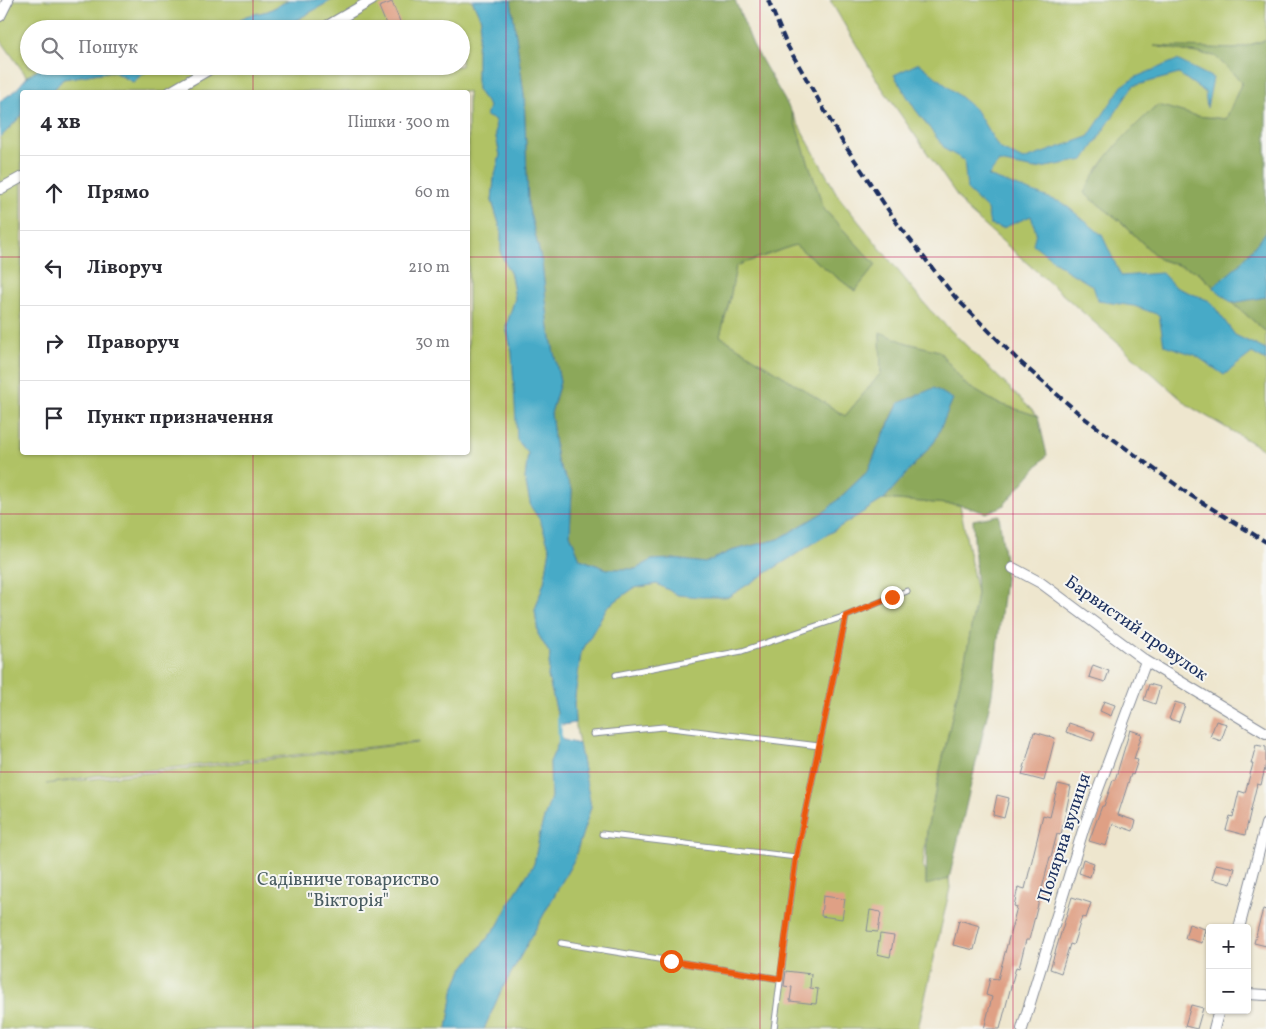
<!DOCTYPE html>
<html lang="uk">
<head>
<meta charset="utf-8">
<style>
	:root { --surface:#fff; --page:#f2f2f3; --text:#2b2b33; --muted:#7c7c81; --line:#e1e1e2 }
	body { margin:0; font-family:Vollkorn,serif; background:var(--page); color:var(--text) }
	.controls { position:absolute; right:15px; bottom:15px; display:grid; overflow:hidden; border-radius:5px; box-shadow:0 1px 4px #0004 }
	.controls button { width:45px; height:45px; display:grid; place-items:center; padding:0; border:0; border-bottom:1px solid var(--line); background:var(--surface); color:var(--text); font:25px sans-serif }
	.stop { position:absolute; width:15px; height:15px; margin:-11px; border:4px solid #ea580c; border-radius:50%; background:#fff }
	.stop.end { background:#ea580c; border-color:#fff; box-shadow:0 1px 5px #0008 }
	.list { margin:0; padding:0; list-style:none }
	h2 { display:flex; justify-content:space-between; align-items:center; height:65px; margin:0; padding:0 20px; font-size:21px }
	h2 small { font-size:16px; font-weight:400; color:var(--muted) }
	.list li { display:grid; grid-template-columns:32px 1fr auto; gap:15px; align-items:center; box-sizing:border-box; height:75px; padding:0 20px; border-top:1px solid var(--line) }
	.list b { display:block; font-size:19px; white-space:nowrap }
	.list em { font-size:16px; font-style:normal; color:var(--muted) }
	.icon { flex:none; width:28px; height:28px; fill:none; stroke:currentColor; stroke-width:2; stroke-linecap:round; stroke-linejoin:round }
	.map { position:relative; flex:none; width:1266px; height:1029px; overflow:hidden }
	.search { position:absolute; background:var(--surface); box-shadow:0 1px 4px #0004; left:20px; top:20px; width:450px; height:55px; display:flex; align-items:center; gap:12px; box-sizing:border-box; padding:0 18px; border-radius:28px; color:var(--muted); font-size:19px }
	.panel { position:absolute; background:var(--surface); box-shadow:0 1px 4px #0004; left:20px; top:90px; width:450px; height:365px; border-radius:5px }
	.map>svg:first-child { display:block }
	.green { fill:#b0c265; stroke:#667862; fill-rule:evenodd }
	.forest { fill:#8ca85a; stroke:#546c5c }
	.water { fill:#47aac7; stroke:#316c92 }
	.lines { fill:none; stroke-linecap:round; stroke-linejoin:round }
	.stream { stroke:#47aac7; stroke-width:4 }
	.building { fill:#dfa085 }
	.lane-casing { stroke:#848a96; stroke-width:7 }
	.street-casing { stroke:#848a96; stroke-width:12 }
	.lane { stroke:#fff; stroke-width:5 }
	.street { stroke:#fff; stroke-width:10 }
	.rail { stroke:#1b2f5e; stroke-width:4; stroke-dasharray:8 4; stroke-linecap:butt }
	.route { stroke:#ea580c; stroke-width:6 }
	.grid { fill:none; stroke:#c2185b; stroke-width:1; stroke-opacity:0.55 }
	.labels { text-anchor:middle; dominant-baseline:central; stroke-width:4; stroke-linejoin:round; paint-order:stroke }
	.street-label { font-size:18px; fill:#1b2f5e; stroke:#f6f6f2 }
	.park-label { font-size:18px; fill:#485b60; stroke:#f6f6f2 }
</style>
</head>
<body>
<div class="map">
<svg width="1266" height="1029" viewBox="0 0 1266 1029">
	<rect width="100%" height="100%" fill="#f6f6f2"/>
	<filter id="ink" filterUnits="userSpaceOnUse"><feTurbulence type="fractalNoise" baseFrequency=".02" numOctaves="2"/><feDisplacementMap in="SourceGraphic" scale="10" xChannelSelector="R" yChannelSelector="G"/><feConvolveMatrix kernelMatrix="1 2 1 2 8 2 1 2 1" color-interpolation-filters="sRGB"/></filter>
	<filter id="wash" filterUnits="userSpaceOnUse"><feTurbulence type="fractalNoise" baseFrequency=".0096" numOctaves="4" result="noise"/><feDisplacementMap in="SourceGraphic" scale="20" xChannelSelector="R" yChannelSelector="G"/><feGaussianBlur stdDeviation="1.12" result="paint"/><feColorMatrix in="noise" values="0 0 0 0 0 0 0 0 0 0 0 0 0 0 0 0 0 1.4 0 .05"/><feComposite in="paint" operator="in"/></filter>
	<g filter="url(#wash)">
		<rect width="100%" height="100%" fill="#eee6ce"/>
		<!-- green -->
		<path class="green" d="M 8,0 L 289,0 L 268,11 L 246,16 L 237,23 L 213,25 L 194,29 L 29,29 L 29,66 L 43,66 L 27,77 L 0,39 L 0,16 Z
			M 332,0 L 472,0 L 481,19 L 477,48 L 477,90 L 489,106 L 495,120 L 496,137 L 500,155 L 494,179 L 492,201 L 501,230 L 501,254 L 511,275 L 515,298 L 506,327 L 512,352 L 514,385 L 528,453 L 525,479 L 531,507 L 540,520 L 550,549 L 545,579 L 535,610 L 538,634 L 550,654 L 548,676 L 559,721 L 560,739 L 550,762 L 551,797 L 541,828 L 534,864 L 511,900 L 498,925 L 462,970 L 453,992 L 447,1029 L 0,1029 L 0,138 L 22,115 L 22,452 L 468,452 L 468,92 L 52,92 L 63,79 L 112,71 L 133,82 C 153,63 162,66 188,66 L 190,68 L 195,66 L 461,66 L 461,29 L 267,29 L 293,22 ZM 418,742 L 418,743 L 46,784 L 94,776 Z
			M 830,0 L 1266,0 L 1266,40 L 1236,49 L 1160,47 L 1215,56 L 1242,82 L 1226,119 L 1196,116 L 1157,105 L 1084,193 L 1120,221 L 1159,259 L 1196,271 L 1266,332 L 1266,451 L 1189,406 L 967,210 L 880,85 Z
			M 791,111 L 838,196 L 929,309 L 1038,416 L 997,403 L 966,385 L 939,351 L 907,343 L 880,333 L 881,373 L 845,416 L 720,336 L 730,299 L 736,266 L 795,245 L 855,291 L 876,265 L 824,209 Z
			M 884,499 L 960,505 L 977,594 L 968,645 L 927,829 L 923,867 L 926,872 L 926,884 L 949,879 L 950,888 L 918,1029 L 484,1029 L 500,993 L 574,860 L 591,807 L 575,723 L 574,703 L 581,653 L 607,607 L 634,588 L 657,584 L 678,595 L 728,597 Z"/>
		<!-- forest -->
		<path class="forest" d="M 511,0 L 735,0 L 753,45 L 791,111 L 824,209 L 876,265 L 855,291 L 795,245 L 736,266 L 730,299 L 720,336 L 845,416 L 881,373 L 880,332 L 907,343 L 939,351 L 966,385 L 997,403 L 1038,416 L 1047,455 L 1003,506 L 986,513 L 960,505 L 884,499 L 935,441 L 899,403 L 882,437 L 868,471 L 827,510 L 779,539 L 731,551 L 705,563 L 673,559 L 652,560 L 636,569 L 607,569 L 580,559 L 570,534 L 572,489 L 557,461 L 551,413 L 560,382 L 549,329 L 542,263 L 528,205 L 524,95 Z
			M 1266,40 L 1266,332 L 1196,271 L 1159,259 L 1120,221 L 1084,193 C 1101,158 1128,131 1158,105 L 1196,116 L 1226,119 L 1242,82 L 1215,56 L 1154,46 L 1236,49 Z
			M 999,515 L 1006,569 L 992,694 L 949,879 L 926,885 L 927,829 L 968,645 L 977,594 L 973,520 Z"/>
		<!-- water -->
		<path class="water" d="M 289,0 L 332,0 L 293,22 L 267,29 L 194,29 L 213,25 L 237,23 L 246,16 L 268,11 Z
			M 472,0 L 511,0 L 524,95 L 528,205 L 542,263 L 549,329 L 560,382 L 551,413 L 557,461 L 572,490 L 570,534 L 580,559 L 607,569 L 636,569 L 652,560 L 673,559 L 705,563 L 731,551 L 779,539 L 827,510 L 868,471 L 882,438 L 899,403 L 934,388 L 953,399 L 935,441 L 884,499 L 728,597 L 700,597 L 678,595 L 657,584 L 634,588 L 607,607 L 581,653 L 574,703 L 575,723 L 563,725 L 559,721 L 548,676 L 550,654 L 538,634 L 535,610 L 545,579 L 550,549 L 540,520 L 531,507 L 525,479 L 528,453 L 517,440 L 512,352 L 506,327 L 515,298 L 511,275 L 501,254 L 501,230 L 492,201 L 494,179 L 500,155 L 496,137 L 495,120 L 486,116 L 489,106 L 477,90 L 477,48 L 481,19 Z
			M 1177,60 L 1213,78 L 1207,108 L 1205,92 L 1179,74 L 1133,86 L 1084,160 L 1035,169 L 999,162 L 988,176 L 1063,203 L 1102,235 L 1121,276 L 1162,273 L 1175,287 L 1210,301 L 1235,335 L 1266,350 L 1266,361 L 1252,353 L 1224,375 L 1195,355 L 1164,345 L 1159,315 L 1134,306 L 1098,301 L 1093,286 L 1066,270 L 1033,244 L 1036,232 L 1031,216 L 1003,228 L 990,225 L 987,209 L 967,190 L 964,160 L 946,150 L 915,109 L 894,75 L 919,63 L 975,109 L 999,148 L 1023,160 L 1088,137 L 1122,86 L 1136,77 Z
			M 43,66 L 157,66 L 144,73 L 133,82 L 112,71 L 63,79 L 52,92 L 22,92 L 22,115 L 0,138 L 0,101 L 15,91 L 27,77 Z
			M 1266,232 L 1266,297 L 1232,303 L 1213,287 L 1239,265 Z
			M 560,739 L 579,744 L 591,807 L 574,860 L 500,993 L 484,1029 L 447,1029 L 453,992 L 462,970 L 498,925 L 511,900 L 534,864 L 541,828 L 551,797 L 550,762 Z"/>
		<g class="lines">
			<!-- stream -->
			<path class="stream" d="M 559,716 L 560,744"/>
		</g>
		<g id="blocks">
			<!-- building -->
			<path class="building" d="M 392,2 L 401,24 L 388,29 L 379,7 Z
				M 1093,665 L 1109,671 L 1105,682 L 1089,677 Z
				M 1149,684 L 1160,687 L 1155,704 L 1144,700 Z
				M 1104,701 L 1115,705 L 1111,716 L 1100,711 Z
				M 1175,702 L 1185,705 L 1179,722 L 1169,719 Z
				M 1216,721 L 1227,724 L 1221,741 L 1210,737 Z
				M 1069,723 L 1095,732 L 1092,741 L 1066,732 Z
				M 1130,730 L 1142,734 L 1134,759 L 1138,760 L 1133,775 L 1131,774 L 1118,815 L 1136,821 L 1133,831 L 1113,824 L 1106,846 L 1089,841 L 1102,806 L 1104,806 L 1113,780 L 1115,780 Z
				M 1034,732 L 1055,738 L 1044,781 L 1022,775 Z
				M 1256,745 L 1266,747 L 1266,764 L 1261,785 L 1257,784 L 1245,835 L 1226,830 L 1230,816 L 1233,817 L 1239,791 L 1245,793 L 1253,764 L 1251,764 Z
				M 1058,784 L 1071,787 L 1061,835 L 1057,834 L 1051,857 L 1050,857 L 1029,940 L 1026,940 L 1019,968 L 1016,967 L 1000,1029 L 984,1029 L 992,997 L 986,995 L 990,978 L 998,979 L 1017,907 L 1014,906 L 1018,887 L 1025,889 L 1043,815 L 1050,817 Z
				M 997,795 L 1009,798 L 1004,818 L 993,815 Z
				M 1083,859 L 1094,863 L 1090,877 L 1079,873 Z
				M 1216,864 L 1235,868 L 1231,884 L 1212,879 Z
				M 823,896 L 845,899 L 842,919 L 821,916 Z
				M 1072,897 L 1091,903 L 1086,918 L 1082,917 L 1073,945 L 1070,944 L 1061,973 L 1050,969 Z
				M 1263,909 L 1266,910 L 1266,946 L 1254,943 Z
				M 870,910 L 881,912 L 878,932 L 867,931 Z
				M 959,920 L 980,926 L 974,950 L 953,945 Z
				M 1189,924 L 1205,929 L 1202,943 L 1185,938 Z
				M 880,934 L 894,936 L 890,957 L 877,954 Z
				M 786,971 L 811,974 L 810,988 L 818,989 L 816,1004 L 790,1001 L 792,987 L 784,986 Z
				M 1191,1005 L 1203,1008 L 1197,1029 L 1185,1026 Z"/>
		</g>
	</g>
	<g filter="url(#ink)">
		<use href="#blocks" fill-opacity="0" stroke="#848a96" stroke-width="1"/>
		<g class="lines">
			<defs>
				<path id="lane" d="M 616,675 L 742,651 L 846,616
					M 593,734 L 663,727 L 819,746
					M 602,834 L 796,857
					M 561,943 L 780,979
					M 774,1029 L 796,857 L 846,616 L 907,591"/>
				<path id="street" d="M 0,16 L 8,0
					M 322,29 L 372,0
					M 170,92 L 215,66
					M 0,189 L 22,177
					M 1013,568 L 1041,583 L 1146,661 L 1266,733
					M 1239,928 L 1266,824
					M 1247,994 L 1266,995
					M 1022,1029 L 1084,827 L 1146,661
					M 1214,1029 L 1219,1010"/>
			</defs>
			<!-- lane casing -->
			<use href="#lane" class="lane-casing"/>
			<!-- street casing -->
			<use href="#street" class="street-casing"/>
			<!-- lane -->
			<use href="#lane" class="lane"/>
			<!-- street -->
			<use href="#street" class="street"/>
			<!-- rail -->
			<path class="rail" d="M 768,0 L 787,45 L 842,141 L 897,223 L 955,297 L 1019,361 L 1083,417 L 1190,495 L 1266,542"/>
		</g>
	</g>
	<g class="lines" filter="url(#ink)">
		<!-- route -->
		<path class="route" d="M 671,961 L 780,979 L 796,857 L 846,616 L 892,597"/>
	</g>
	<!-- grid -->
	<path class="grid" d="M 253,0 L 253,29M 506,0 L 506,1029M 760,0 L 760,1029M 1013,0 L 1013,1029M 253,66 L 253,92M 0,257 L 22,257M 468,257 L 1266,257M 253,452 L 253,1029M 0,514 L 1266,514M 0,772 L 1266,772"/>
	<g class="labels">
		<!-- street labels -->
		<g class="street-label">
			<text transform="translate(1136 629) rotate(35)">Барвистий провулок</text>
			<text transform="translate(1065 838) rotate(-72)">Полярна вулиця</text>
		</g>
		<!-- park labels -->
		<g class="park-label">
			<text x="348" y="880">Садівниче товариство<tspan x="348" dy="21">"Вікторія"</tspan></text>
		</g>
	</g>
</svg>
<div class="controls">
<button>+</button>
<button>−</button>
</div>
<div class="stop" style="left:671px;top:961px"></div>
<div class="stop end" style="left:892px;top:597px"></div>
<div class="search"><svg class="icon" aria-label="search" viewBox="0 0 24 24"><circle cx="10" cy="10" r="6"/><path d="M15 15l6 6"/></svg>Пошук</div>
<section class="panel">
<h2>4 хв<small>Пішки · 300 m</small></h2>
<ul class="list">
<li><svg class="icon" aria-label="ahead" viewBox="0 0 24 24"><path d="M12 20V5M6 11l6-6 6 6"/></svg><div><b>Прямо</b></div><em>60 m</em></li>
<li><svg class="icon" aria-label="left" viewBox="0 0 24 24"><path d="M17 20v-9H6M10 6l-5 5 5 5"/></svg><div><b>Ліворуч</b></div><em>210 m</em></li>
<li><svg class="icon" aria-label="right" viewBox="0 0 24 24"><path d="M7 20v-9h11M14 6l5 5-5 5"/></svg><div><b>Праворуч</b></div><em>30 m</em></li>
<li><svg class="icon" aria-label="arrive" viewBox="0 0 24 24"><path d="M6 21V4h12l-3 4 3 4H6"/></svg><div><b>Пункт призначення</b></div></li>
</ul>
</section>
</div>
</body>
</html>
